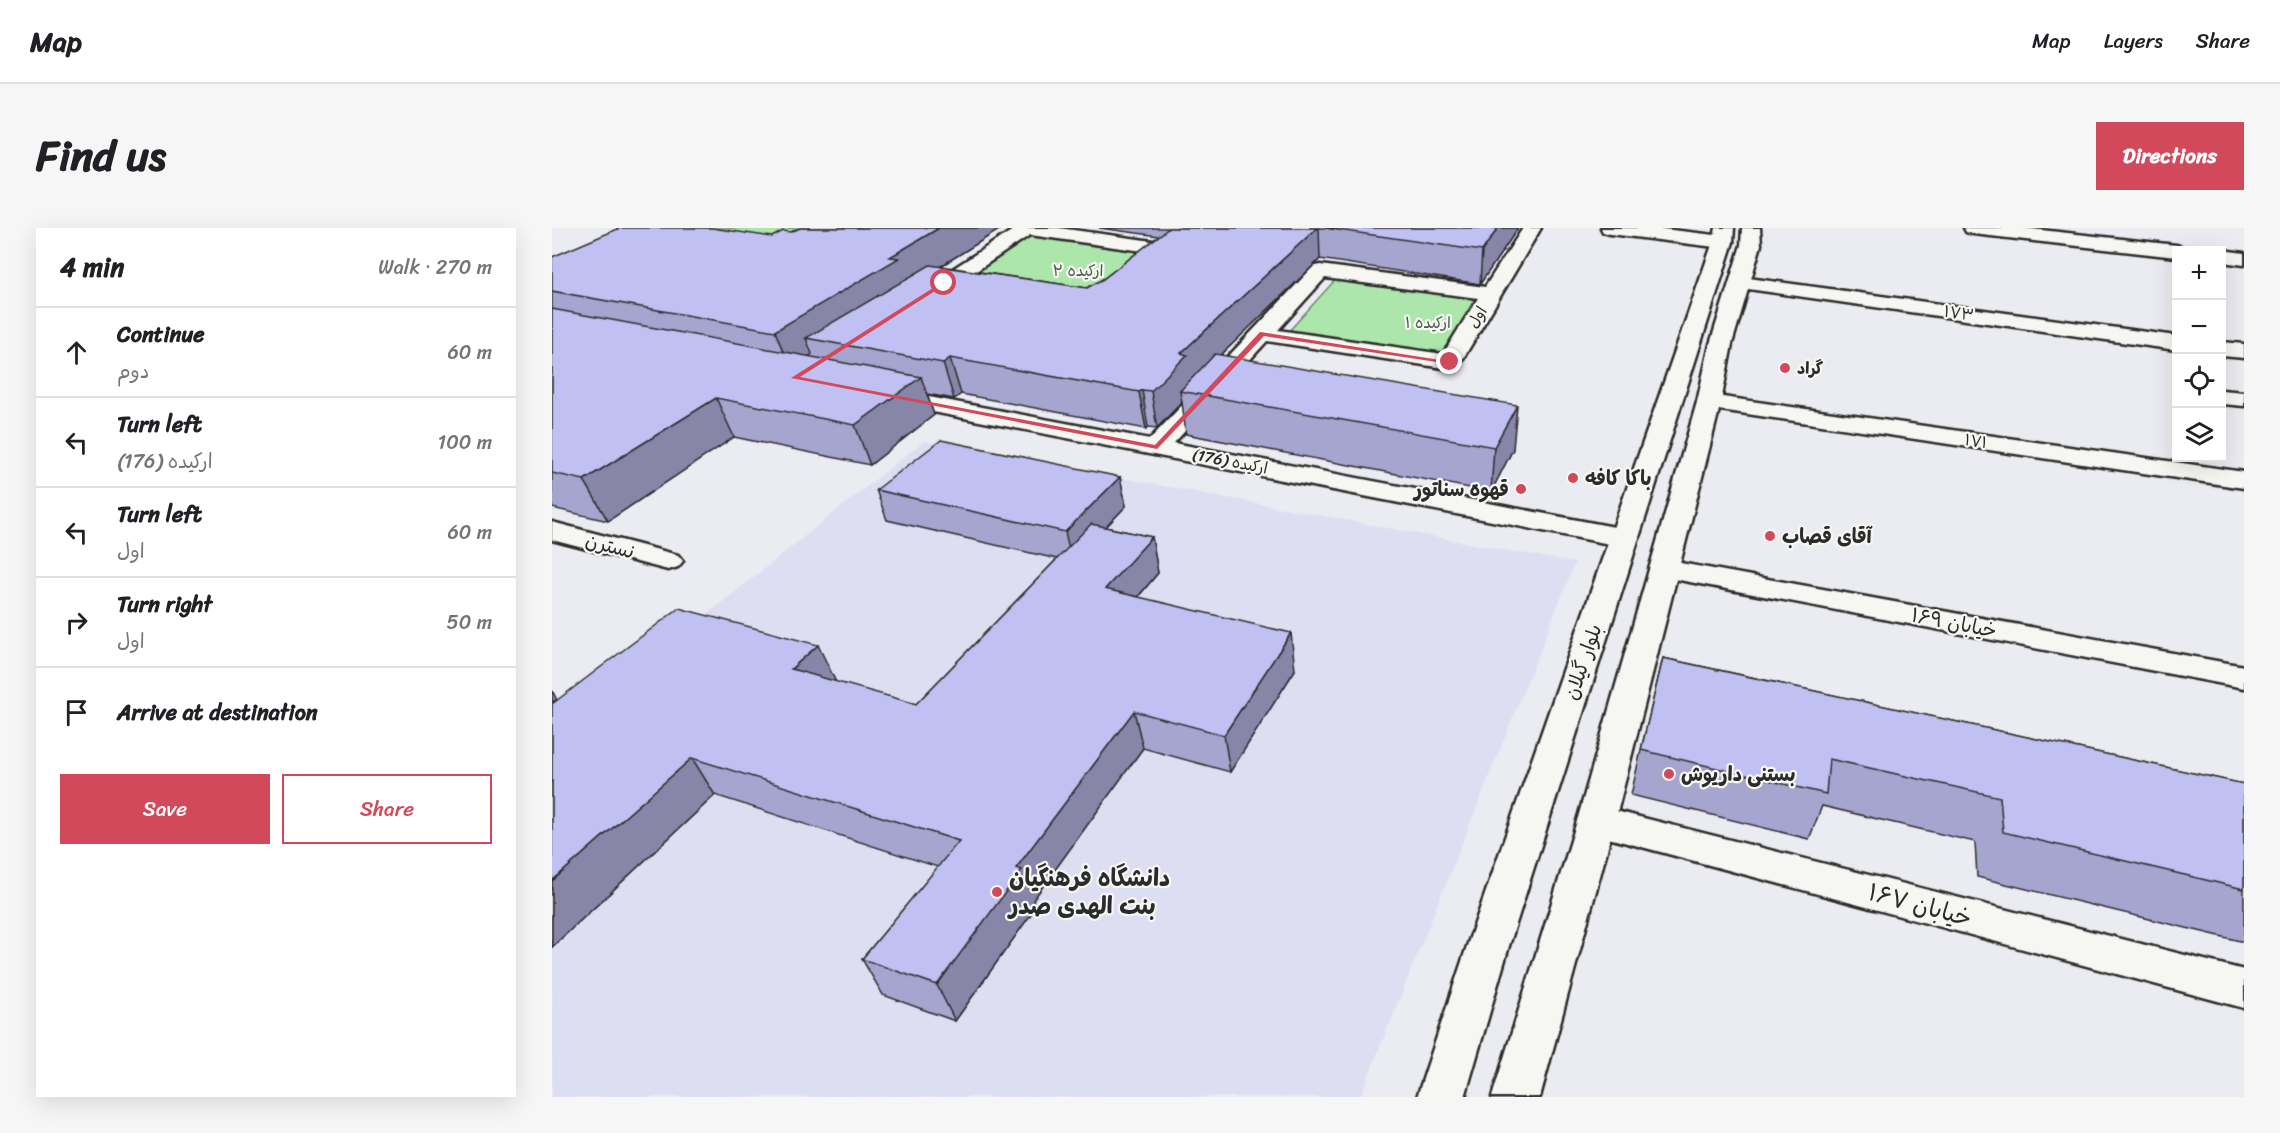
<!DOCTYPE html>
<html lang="en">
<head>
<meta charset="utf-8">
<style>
	:root { --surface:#fff; --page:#f6f6f6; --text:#202124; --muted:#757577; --line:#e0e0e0; --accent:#d1495b }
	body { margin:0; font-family:Sriracha,"Playpen Sans Arabic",sans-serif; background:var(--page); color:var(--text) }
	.controls { position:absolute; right:18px; top:18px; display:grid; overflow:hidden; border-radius:0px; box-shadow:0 6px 24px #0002 }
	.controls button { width:54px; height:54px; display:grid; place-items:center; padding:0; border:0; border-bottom:2px solid var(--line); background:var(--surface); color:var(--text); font:30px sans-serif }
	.stop { position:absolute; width:18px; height:18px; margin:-14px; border:4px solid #d1495b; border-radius:50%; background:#fff }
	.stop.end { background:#d1495b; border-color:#fff; box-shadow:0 2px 6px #0008 }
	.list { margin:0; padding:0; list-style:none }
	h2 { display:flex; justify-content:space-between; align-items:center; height:78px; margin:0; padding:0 24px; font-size:26px }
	h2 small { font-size:20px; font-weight:400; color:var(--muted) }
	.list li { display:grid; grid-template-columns:39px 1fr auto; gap:18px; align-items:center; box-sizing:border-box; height:90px; padding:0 24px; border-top:2px solid var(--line) }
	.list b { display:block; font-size:22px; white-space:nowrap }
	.list p { margin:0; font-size:20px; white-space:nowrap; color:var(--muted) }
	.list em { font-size:20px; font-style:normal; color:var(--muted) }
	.actions { display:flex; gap:12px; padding:18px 24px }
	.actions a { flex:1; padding:14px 0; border:2px solid var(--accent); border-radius:0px; text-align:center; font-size:21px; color:var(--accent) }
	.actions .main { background:var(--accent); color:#fff }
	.icon { flex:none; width:33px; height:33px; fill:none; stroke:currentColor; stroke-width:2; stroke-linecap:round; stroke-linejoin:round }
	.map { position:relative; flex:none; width:1692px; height:869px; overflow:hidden; border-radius:0px }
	header { display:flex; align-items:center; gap:36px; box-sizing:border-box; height:84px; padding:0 30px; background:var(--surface); border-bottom:2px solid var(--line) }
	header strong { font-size:28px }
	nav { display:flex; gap:33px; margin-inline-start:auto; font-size:21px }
	.intro { display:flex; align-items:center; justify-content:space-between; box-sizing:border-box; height:144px; padding:0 36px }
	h1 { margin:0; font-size:42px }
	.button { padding:15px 27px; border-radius:0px; background:var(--accent); color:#fff; font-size:21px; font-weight:700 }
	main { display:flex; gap:36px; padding:0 36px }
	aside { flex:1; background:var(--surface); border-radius:0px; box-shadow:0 6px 24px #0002 }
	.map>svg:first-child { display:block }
	.built { fill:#dedef2 }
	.green { fill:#ace6ab; stroke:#6c886b; stroke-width:1.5 }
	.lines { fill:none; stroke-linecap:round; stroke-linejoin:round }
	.minor-casing { stroke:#2b2b2b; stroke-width:5 }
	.major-casing { stroke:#2b2b2b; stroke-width:5 }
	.minor { fill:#f6f6f2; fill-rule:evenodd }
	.major { fill:#f6f6f2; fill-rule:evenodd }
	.wall { fill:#a6a5d0; stroke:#2b2b2b; stroke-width:1.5 }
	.shaded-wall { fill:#8786a9; stroke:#2b2b2b; stroke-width:1.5 }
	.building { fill:#c1c0f2; stroke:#2b2b2b; stroke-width:1.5 }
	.route { fill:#d1495b }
	.poi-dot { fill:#d1495b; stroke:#f6f6f2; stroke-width:2 }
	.labels { text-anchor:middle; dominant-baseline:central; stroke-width:4.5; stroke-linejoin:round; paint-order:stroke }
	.far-park-label { font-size:16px; fill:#4b5a4b; stroke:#f6f6f2 }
	.far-street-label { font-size:16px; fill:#2b2b2b; stroke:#f6f6f2 }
	.far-poi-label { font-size:16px; font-weight:bold; fill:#2b2b2b; stroke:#f6f6f2; text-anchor:start }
	.poi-label { font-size:20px; font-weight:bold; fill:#2b2b2b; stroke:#f6f6f2; text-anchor:start }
	.street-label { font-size:20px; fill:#2b2b2b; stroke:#f6f6f2 }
	.near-poi-label { font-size:24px; font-weight:bold; fill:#2b2b2b; stroke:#f6f6f2; text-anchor:start }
	.near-street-label { font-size:24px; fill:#2b2b2b; stroke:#f6f6f2 }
</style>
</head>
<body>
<header>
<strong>Map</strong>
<nav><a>Map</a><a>Layers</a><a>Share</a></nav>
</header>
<div class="intro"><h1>Find us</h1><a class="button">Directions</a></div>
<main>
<aside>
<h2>4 min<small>Walk · 270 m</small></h2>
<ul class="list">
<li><svg class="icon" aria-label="ahead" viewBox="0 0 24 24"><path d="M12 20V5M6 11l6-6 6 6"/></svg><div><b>Continue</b><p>دوم</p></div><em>60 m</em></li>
<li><svg class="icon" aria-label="left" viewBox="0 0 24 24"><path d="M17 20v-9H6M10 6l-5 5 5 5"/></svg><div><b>Turn left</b><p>ارکیده (176)</p></div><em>100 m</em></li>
<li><svg class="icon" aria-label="left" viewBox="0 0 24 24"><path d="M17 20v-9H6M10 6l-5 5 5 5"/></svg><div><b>Turn left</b><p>اول</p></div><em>60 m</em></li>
<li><svg class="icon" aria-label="right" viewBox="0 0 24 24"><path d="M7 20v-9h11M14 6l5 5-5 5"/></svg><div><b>Turn right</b><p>اول</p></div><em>50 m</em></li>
<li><svg class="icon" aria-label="arrive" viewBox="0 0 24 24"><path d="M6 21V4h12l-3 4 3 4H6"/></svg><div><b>Arrive at destination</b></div></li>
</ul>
<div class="actions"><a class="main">Save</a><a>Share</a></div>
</aside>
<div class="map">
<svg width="1692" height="869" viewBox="0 0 1692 869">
	<rect width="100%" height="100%" fill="#ebebf2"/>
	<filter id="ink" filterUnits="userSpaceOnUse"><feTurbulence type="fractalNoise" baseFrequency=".0167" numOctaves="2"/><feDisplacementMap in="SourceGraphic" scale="12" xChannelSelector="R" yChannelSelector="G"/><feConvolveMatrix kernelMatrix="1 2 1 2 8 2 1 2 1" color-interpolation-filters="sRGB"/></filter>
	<g filter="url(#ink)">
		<!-- built -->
		<path class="built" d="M 372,213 L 1023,335 L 808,869 L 0,869 L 0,510 Z"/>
		<!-- green -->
		<path class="green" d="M 152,0 L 292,0 L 246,25 Z
			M 478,8 L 600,26 L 542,71 L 412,51 Z
			M 784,51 L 928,71 L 892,127 L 736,104 Z"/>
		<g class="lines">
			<defs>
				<path id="minor" d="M 464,0 L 507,0 L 622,16 L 629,18 L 632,22 L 556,83 L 549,85 L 385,59 L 382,55 L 385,51 ZM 478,7 L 605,25 L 545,72 L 411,52 Z
					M 971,0 L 989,0 L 906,139 L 898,141 L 715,113 L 622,215 L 1073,301 L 1083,304 L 1087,310 L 1083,316 L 1073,319 L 335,175 L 326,173 L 323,168 L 326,163 L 335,161 L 598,211 L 761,39 L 768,37 L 933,59 ZM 773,50 L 926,70 L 891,126 L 726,102 Z
					M 1049,0 L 1103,0 L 1171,8 L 1178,10 L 1181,14 L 1178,18 L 1171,20 L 1058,6 L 1051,4 Z
					M 1412,0 L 1471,0 L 1624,17 L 1631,19 L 1633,22 L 1624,22 L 1624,29 L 1421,6 L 1414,4 Z
					M 1669,22 L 1670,22 L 1692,25 L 1692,37 L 1670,34 Z
					M 1189,49 L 1624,108 L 1624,122 L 1182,59 L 1179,55 L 1182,51 Z
					M 1670,114 L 1692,116 L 1692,130 L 1670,128 Z
					M 1670,162 L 1692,164 L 1692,178 L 1670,176 Z
					M 1157,167 L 1692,244 L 1692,260 L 1148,179 L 1145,174 L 1148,169 Z
					M 0,294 L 126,327 L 131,333 L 126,339 L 116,342 L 0,312 Z
					M 1112,332 L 1692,438 L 1692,460 L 1101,347 L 1097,341 L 1101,335 Z
					M 1044,578 L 1692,742 L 1692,780 L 1030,603 L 1025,593 L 1030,583 Z"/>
				<path id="major" d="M 1164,0 L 1182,0 L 1181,14 L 957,718 L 913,869 L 865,869 L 915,718 L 1161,14 Z
					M 1190,0 L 1208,0 L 1209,17 L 1180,116 L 1169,174 L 1063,593 L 988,869 L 940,869 L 1025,593 L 1145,174 L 1158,116 L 1189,17 Z"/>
			</defs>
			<!-- minor casing -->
			<use href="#minor" class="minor-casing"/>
			<!-- major casing -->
			<use href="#major" class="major-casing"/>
			<!-- minor -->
			<use href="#minor" class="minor"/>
			<!-- major -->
			<use href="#major" class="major"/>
		</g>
		<!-- wall -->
		<path class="wall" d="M 248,0 L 450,0 L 389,38 L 535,60 L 551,51 L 607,8 L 547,0 L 966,0 L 928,56 L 768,31 L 669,127 L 961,221 L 939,264 L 634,206 L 630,174 L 605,200 L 596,199 L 594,201 L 409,166 L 402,171 L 375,166 L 382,187 L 318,237 L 182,209 L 56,293 L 0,280 L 0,29 L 220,9 L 239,4 Z
			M 568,249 L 574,278 L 554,299 L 600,309 L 606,345 L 586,369 L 743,442 L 678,544 L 591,520 L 481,672 L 484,679 L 403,793 L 331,767 L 310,731 L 386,639 L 163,567 L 0,719 L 0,476 L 5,472 L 283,454 L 364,476 L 505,331 L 335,292 L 324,262 Z
			M 1111,430 L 1692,556 L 1692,714 L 1425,649 L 1423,614 L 1270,578 L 1257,611 L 1079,567 L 1089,522 Z"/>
		<!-- shaded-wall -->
		<path class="shaded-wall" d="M 387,0 L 450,0 L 355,59 L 254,110 L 260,126 L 238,141 L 223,103 L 338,29 Z
			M 765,0 L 767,0 L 768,31 L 639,156 L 628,163 L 630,174 L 605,200 L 599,163 L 629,125 Z
			M 946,0 L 966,0 L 928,56 L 930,23 Z
			M 398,130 L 409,166 L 402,171 L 391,135 Z
			M 369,149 L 382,187 L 318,237 L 303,197 Z
			M 590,162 L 596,199 L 594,201 L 587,164 Z
			M 164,170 L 182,209 L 56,293 L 32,252 Z
			M 965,177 L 961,221 L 939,264 L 942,219 Z
			M 568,249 L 574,278 L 520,334 L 513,304 Z
			M 600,309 L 606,345 L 561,398 L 553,361 Z
			M 739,405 L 743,442 L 678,544 L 672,507 Z
			M 266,417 L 284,454 L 239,441 Z
			M 0,462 L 5,472 L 0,474 Z
			M 582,483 L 591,520 L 481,672 L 484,679 L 403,793 L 385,757 L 464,640 Z
			M 140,530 L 163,567 L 0,719 L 0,653 Z"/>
		<!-- building -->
		<path class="building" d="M 68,0 L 160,0 L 220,9 L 231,3 L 239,4 L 248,0 L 387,0 L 338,29 L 347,30 L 223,103 L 0,63 L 0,29 Z
			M 617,0 L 765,0 L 629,125 L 635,127 L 599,163 L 590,162 L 587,164 L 398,130 L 391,135 L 254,110 L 378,37 L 535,60 L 551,51 Z
			M 773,0 L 946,0 L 930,23 Z
			M 0,81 L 369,149 L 303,197 L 164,170 L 32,252 L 0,245 Z
			M 663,126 L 965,177 L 942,219 L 628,163 Z
			M 389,212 L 568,249 L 513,304 L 324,262 Z
			M 539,296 L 600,309 L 553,361 L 739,405 L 672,507 L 582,483 L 464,640 L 470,642 L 385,757 L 310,731 L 407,613 L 140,530 L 0,653 L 0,476 L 127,380 L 266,417 L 239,441 L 364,476 Z
			M 1111,430 L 1692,556 L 1692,661 L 1451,604 L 1448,569 L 1277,531 L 1274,566 L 1089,522 Z"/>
	</g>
	<!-- route -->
	<path class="route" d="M 392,53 L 394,56 L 248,149 L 603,217 L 708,104 L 901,134 L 898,136 L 712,108 L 605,221 L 239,150 Z"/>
	<!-- markers -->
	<g class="poi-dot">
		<circle cx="1233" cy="140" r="6"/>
		<circle cx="1021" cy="250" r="6"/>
		<circle cx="969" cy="261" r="6"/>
		<circle cx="1218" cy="308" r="6"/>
		<circle cx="1117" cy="546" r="6"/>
		<circle cx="445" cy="664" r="6"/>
	</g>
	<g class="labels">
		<!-- far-park labels -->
		<g class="far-park-label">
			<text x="526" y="42">ارکیده ۲</text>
			<text x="876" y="94">ارکیده ۱</text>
		</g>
		<!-- far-street labels -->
		<g class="far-street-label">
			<text transform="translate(1407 85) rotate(8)">۱۷۳</text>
			<text transform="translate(925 89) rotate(-58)">اول</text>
			<text transform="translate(1424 213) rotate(8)">۱۷۱</text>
			<text transform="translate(678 233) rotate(11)">ارکیده (176)</text>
		</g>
		<!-- far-poi labels -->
		<g class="far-poi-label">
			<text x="1245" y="140">گراد</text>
		</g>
		<!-- poi labels -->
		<g class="poi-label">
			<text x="1033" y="250">باکا کافه</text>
			<text x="957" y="261" text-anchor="end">قهوه سناتور</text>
			<text x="1230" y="308">آقای قصاب</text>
			<text x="1129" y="546">بستنی داریوش</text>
		</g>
		<!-- street labels -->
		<g class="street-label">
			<text transform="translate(58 318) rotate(15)">نسترن</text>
			<text transform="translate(1402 395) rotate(11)">خیابان ۱۶۹</text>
			<text transform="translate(1031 434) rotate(-71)">بلوار گیلان</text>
		</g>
		<!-- near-poi labels -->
		<g class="near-poi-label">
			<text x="457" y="650">دانشگاه فرهنگیان<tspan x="457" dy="28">بنت الهدی صدر</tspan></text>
		</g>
		<!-- near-street labels -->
		<g class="near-street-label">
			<text transform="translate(1368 677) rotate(15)">خیابان ۱۶۷</text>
		</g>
	</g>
</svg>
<div class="controls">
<button>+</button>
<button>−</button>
<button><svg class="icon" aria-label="locate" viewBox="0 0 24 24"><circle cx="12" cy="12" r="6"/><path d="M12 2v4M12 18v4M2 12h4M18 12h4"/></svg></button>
<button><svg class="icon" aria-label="layers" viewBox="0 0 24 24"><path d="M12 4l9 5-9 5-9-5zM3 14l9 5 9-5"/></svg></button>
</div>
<div class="stop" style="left:392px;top:55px"></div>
<div class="stop end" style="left:898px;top:134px"></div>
</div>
</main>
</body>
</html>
